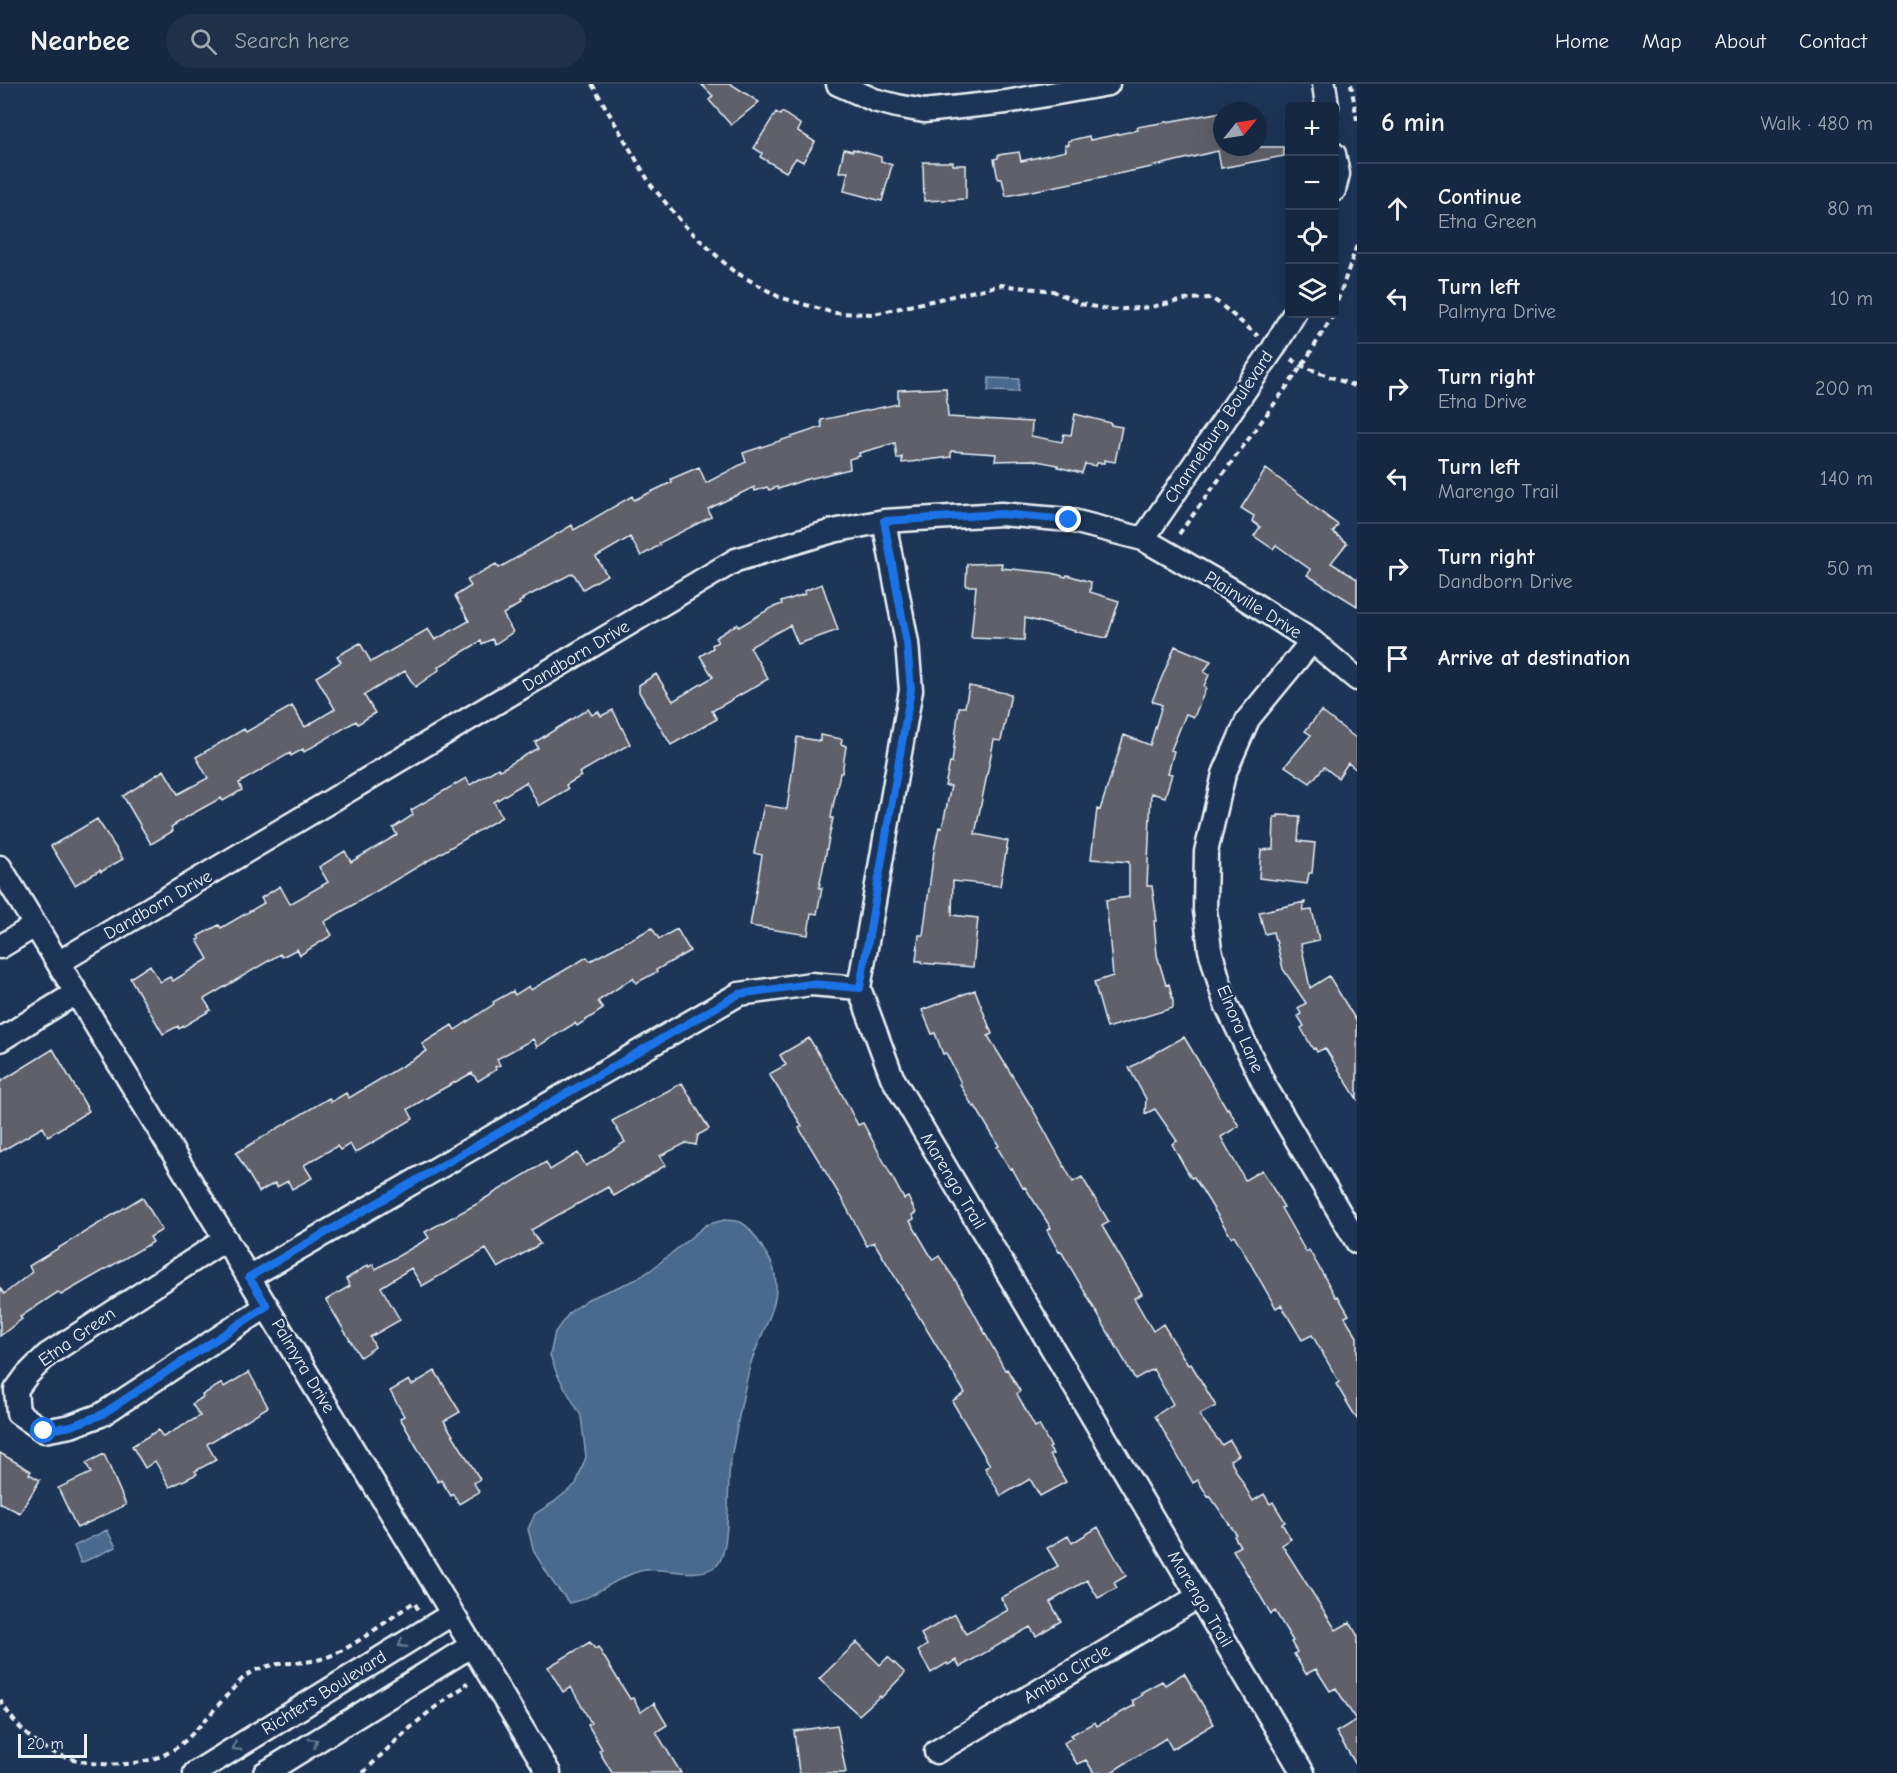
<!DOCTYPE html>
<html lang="en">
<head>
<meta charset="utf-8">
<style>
	:root { --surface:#162841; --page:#1f3048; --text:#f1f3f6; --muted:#9ea6b1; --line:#35445a }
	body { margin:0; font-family:"Comic Neue",sans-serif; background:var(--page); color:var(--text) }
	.controls { position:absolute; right:18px; top:18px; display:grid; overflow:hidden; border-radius:6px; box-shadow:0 6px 24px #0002 }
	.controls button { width:54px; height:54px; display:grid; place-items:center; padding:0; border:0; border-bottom:2px solid var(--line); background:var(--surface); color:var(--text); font:30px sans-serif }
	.compass { position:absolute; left:1213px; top:18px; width:54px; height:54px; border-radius:50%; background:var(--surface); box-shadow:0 6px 24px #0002; rotate:60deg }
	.scale { position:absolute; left:18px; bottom:15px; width:69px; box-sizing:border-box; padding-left:6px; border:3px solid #e8f1f8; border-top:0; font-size:16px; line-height:21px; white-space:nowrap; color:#e8f1f8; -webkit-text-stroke:4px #1d3557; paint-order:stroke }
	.stop { position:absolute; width:18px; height:18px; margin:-14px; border:4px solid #1a73e8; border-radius:50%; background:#fff }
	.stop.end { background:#1a73e8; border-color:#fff; box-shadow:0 2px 6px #0008 }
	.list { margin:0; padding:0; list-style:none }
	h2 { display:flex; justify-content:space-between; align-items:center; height:78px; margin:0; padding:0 24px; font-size:26px }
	h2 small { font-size:20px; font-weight:400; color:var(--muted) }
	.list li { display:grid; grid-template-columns:39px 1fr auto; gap:18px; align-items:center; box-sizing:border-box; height:90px; padding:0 24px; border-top:2px solid var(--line) }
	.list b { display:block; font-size:22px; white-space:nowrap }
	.list p { margin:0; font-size:20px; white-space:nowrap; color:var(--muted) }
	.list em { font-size:20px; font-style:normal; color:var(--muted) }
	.icon { flex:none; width:33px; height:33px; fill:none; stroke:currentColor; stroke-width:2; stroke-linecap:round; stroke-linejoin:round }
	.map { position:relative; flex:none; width:1357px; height:1689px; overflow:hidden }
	header { display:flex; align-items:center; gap:36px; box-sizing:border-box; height:84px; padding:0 30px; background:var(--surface); border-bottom:2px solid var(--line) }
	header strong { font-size:28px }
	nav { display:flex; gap:33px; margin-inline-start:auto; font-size:21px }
	.search { width:420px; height:54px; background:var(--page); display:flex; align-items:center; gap:15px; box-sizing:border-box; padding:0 21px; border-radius:33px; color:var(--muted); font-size:22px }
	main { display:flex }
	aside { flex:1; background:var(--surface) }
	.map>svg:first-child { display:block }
	.water { fill:#486a8e; stroke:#88a0b8; stroke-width:1.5 }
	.building { fill:#60606a; stroke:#e8f1f8; stroke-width:1.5 }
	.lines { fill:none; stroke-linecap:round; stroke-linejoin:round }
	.minor-casing { stroke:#e8f1f8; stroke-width:27 }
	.path { stroke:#e8f1f8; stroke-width:4; stroke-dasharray:6 4.5; stroke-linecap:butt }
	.minor { stroke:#1d3557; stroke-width:22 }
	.oneway { stroke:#64778f }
	.route { stroke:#1a73e8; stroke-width:8 }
	.labels { text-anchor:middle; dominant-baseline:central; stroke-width:5; stroke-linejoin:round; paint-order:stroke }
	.street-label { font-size:18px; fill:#e8f1f8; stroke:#1d3557 }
</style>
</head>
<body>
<header>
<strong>Nearbee</strong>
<div class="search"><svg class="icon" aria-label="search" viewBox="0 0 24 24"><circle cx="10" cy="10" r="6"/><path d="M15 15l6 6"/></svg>Search here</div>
<nav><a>Home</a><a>Map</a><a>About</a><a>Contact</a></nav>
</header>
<main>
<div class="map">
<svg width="1357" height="1689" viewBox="0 0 1357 1689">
	<rect width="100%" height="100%" fill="#1d3557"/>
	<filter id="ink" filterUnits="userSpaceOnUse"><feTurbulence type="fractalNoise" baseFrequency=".0167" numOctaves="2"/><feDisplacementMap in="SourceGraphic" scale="12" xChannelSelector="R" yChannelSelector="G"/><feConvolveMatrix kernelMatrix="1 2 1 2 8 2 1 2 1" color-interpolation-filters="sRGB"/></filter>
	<g filter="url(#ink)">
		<!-- water -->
		<path class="water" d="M 989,294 L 1019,295 L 1018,308 L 988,307 Z
			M 724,1136 C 729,1137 737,1136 742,1139 C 750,1143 757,1155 762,1163 C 765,1169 771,1176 773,1183 C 785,1219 759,1249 750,1282 C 742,1314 736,1347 730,1380 C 727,1400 731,1471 716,1482 C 694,1497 663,1481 640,1487 C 614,1494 595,1514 570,1519 L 554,1500 L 534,1468 L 528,1445 L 535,1430 L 554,1418 L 576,1400 L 586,1373 L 581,1332 L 557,1290 L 550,1271 L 555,1248 L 570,1228 L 588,1215 L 635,1196 L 651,1186 L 706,1141 Z
			M 107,1446 L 116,1463 L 81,1479 L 74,1462 Z"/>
		<!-- building -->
		<path class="building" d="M 701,0 L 731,0 L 759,18 L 731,41 L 709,16 L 713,12 Z
			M 776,28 L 780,31 L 782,28 L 801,41 L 798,47 L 815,58 L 803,78 L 796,74 L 786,88 L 760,73 L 762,69 L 754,64 Z
			M 1222,28 L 1222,63 L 1283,63 L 1284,72 L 1221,84 L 1218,67 L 1147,84 L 1006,112 L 1002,95 L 998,95 L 994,75 L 998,74 L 998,71 L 1019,68 L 1021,77 L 1066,67 L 1065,61 L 1069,61 L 1068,57 L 1089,52 L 1090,56 L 1138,46 L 1137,43 L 1155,40 Z
			M 844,65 L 853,67 L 853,65 L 881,73 L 881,77 L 892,81 L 882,117 L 844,107 L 848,88 L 839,88 Z
			M 923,78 L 953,78 L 953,81 L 966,81 L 966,115 L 924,117 Z
			M 946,304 L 948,333 L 1032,338 L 1031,352 L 1062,358 L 1064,350 L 1071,351 L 1075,330 L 1111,339 L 1111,341 L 1122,343 L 1115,378 L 1104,376 L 1104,379 L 1097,379 L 1096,382 L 1085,380 L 1082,389 L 1058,383 L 1058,381 L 1032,376 L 995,377 L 996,370 L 951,367 L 951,373 L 902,379 L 902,373 L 897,375 L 895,359 L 859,369 L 860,372 L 849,375 L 850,385 L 804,396 L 778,405 L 777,403 L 769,406 L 767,403 L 755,407 L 754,403 L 708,425 L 711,433 L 659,459 L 660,461 L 641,472 L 630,453 L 596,473 L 607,491 L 583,505 L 573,489 L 522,515 L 523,516 L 519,518 L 520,520 L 503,530 L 513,548 L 495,560 L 492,555 L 482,560 L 481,557 L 438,583 L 439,586 L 415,603 L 405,587 L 364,611 L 375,629 L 358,640 L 356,637 L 304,668 L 303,665 L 291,672 L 290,669 L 239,699 L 242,706 L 223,717 L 221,714 L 190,731 L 171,743 L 173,747 L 151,760 L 123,712 L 164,686 L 178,710 L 208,694 L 196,673 L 244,645 L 246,648 L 292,622 L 305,643 L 335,625 L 316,593 L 341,578 L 337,572 L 360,559 L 371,578 L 428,545 L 435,556 L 469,537 L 455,512 L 471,502 L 467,496 L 496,480 L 499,484 L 572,441 L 574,446 L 632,412 L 634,416 L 672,398 L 671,395 L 699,383 L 706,399 L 746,378 L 743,369 L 822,343 L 821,336 L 898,320 L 898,306 Z
			M 1266,385 L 1309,417 L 1308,418 L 1338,441 L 1333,448 L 1347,459 L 1331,479 L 1357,495 L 1357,522 L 1307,491 L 1311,486 L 1276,461 L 1273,465 L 1254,452 L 1260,443 L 1252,437 L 1254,432 L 1241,424 Z
			M 1002,479 L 1001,484 L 1052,489 L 1066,493 L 1067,491 L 1091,498 L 1090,508 L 1119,517 L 1107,554 L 1086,550 L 1025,534 L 1024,556 L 971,554 L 976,502 L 966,502 L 967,480 Z
			M 822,500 L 838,546 L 798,560 L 790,541 L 750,563 L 768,595 L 712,627 L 717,635 L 671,661 L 639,608 L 639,601 L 656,590 L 673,617 L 713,593 L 700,572 L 713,564 L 712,561 L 718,558 L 715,554 L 737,540 L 739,543 L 771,524 L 782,520 L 781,518 L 805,510 L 804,507 Z
			M 1175,562 L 1211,577 L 1204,588 L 1209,591 L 1204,602 L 1206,604 L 1194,633 L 1186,630 L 1171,666 L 1174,667 L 1168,689 L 1172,690 L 1165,713 L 1151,709 L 1147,802 L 1152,802 L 1157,837 L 1154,837 L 1157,871 L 1166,901 L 1169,900 L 1173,917 L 1173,924 L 1107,944 L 1094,898 L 1113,892 L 1106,816 L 1129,813 L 1129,778 L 1091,775 L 1097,725 L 1100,726 L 1124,651 L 1150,661 L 1162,621 L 1152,617 Z
			M 969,602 L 1011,610 L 1001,657 L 994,656 L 975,750 L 1008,757 L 1000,802 L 953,797 L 952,831 L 978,834 L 973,883 L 921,879 L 921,877 L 916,877 L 919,851 L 923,851 L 934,767 L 939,743 L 942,744 L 951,702 L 945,702 L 950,678 L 952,679 L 959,623 L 965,623 Z
			M 588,625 L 592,631 L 598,627 L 601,632 L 613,626 L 630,660 L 579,689 L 581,692 L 566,701 L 568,705 L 539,722 L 526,698 L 494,718 L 502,733 L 324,838 L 332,851 L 300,871 L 297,865 L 282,873 L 280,870 L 204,915 L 211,926 L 179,945 L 178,942 L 163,950 L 130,894 L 150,881 L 160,898 L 170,893 L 173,897 L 208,875 L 197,856 L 200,855 L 198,852 L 219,841 L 221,844 L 264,819 L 261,814 L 280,802 L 290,820 L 328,798 L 319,783 L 345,767 L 351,778 L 397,751 L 393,744 L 413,731 L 411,726 L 466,694 L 470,701 L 498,684 L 500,686 L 538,664 L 535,658 Z
			M 1321,627 L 1357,655 L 1357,686 L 1348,679 L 1338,694 L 1324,683 L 1310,699 L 1285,682 L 1311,651 L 1305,647 Z
			M 820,651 L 842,655 L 841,660 L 846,662 L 842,689 L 840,689 L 833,722 L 831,734 L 833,734 L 819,804 L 822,804 L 817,830 L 811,829 L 808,851 L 750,842 L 762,771 L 754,769 L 764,721 L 787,725 L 797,653 L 820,657 Z
			M 1278,731 L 1300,732 L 1298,757 L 1315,759 L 1312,789 L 1309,789 L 1307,800 L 1259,794 L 1261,766 L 1273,765 L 1274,733 L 1278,733 Z
			M 97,735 L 123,775 L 101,788 L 100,786 L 75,801 L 51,762 Z
			M 1305,818 L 1303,827 L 1312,826 L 1319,856 L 1301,860 L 1310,904 L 1329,892 L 1357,938 L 1357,1015 L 1325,964 L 1317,968 L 1315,964 L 1313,965 L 1301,944 L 1304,942 L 1298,932 L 1301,930 L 1298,924 L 1306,919 L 1283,885 L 1276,856 L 1275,856 L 1273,848 L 1265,850 L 1259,828 Z
			M 652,844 L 659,855 L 677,845 L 690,867 L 656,886 L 657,888 L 636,899 L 633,894 L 598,917 L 603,925 L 577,942 L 575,939 L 537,963 L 533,955 L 497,975 L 500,981 L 495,983 L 496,986 L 478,997 L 472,989 L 435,1009 L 408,1025 L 413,1035 L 355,1069 L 350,1060 L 340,1066 L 337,1062 L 304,1081 L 312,1094 L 292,1105 L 288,1097 L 277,1103 L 275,1099 L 259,1108 L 236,1069 L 329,1014 L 331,1018 L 346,1009 L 349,1014 L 427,967 L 422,960 L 452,941 L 455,946 L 494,920 L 493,918 L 513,907 L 515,911 L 529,902 L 531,906 L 587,873 L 590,877 Z
			M 975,906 L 992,950 L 988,952 L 1032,1024 L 1073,1098 L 1082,1093 L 1109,1138 L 1102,1142 L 1142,1210 L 1134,1214 L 1153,1247 L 1163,1240 L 1188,1281 L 1191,1280 L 1216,1322 L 1199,1331 L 1222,1361 L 1230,1356 L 1239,1371 L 1230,1376 L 1253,1417 L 1264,1410 L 1270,1420 L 1273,1418 L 1285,1438 L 1282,1440 L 1291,1455 L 1282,1461 L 1336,1546 L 1350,1538 L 1357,1551 L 1357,1682 L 1336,1648 L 1356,1636 L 1336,1604 L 1330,1607 L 1316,1585 L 1306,1590 L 1294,1570 L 1297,1568 L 1291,1558 L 1293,1557 L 1275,1527 L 1271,1530 L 1233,1466 L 1240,1462 L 1234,1452 L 1236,1450 L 1210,1412 L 1208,1413 L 1198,1396 L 1193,1399 L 1155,1332 L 1173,1320 L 1153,1285 L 1135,1295 L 1061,1167 L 1059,1168 L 1047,1146 L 1051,1144 L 1025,1103 L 1023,1104 L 1012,1084 L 1010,1085 L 997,1063 L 999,1062 L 975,1022 L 973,1023 L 960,1000 L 961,999 L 946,969 L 943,970 L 935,949 L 932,950 L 922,926 Z
			M 1184,953 L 1227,1025 L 1228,1024 L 1239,1042 L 1221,1053 L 1245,1096 L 1262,1086 L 1284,1123 L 1281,1124 L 1306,1168 L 1309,1166 L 1336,1213 L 1338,1212 L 1349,1231 L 1345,1233 L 1357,1253 L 1357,1335 L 1336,1300 L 1339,1298 L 1312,1251 L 1302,1256 L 1281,1221 L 1276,1224 L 1234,1151 L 1231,1153 L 1194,1093 L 1191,1094 L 1172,1060 L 1177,1057 L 1155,1025 L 1145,1030 L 1146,1015 L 1129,984 Z
			M 809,954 L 836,999 L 858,1041 L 863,1039 L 904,1115 L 908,1113 L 916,1129 L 912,1131 L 914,1135 L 910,1137 L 933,1176 L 939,1172 L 961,1205 L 1005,1286 L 1007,1285 L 1020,1307 L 1017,1310 L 1035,1343 L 1039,1341 L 1051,1363 L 1049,1364 L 1053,1370 L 1050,1371 L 1066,1398 L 1040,1412 L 1030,1395 L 1001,1412 L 985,1384 L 990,1381 L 952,1317 L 965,1309 L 874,1158 L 867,1162 L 842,1115 L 799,1044 L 802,1042 L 769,990 L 786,981 L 780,971 Z
			M 53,965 L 89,1027 L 48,1052 L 43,1043 L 0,1068 L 0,998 Z
			M 682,999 L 709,1045 L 698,1051 L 696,1061 L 686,1059 L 660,1072 L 666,1081 L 614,1112 L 608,1103 L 531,1146 L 540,1160 L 498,1184 L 486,1165 L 422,1202 L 411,1184 L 381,1203 L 400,1236 L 370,1253 L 375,1263 L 360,1273 L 326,1216 L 350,1202 L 346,1195 L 368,1181 L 369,1183 L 373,1180 L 376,1185 L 429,1154 L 425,1148 L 484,1116 L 484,1115 L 546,1078 L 550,1086 L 578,1069 L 586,1082 L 625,1058 L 612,1037 Z
			M 142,1113 L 162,1146 L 150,1153 L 153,1158 L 61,1211 L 58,1208 L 20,1233 L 22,1235 L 0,1252 L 0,1204 L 4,1210 L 32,1188 L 29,1182 Z
			M 435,1287 L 460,1328 L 444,1337 L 480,1395 L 474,1399 L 479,1408 L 459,1420 L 453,1410 L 451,1412 L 441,1396 L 438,1398 L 425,1377 L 400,1334 L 404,1332 L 390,1307 L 409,1296 L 412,1301 Z
			M 249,1288 L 268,1323 L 207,1360 L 216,1376 L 195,1387 L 197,1390 L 170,1403 L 155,1377 L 145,1384 L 132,1362 L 158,1346 L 163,1353 L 200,1332 L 192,1320 L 203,1313 L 202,1311 L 222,1299 L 224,1303 Z
			M 0,1369 L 31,1387 L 29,1390 L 40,1396 L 20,1429 L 0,1419 Z
			M 104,1370 L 126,1421 L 77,1444 L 58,1404 L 91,1389 L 86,1379 Z
			M 1098,1443 L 1126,1492 L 1114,1499 L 1117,1504 L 1098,1514 L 1087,1496 L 1050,1518 L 1061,1537 L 1036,1552 L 1030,1543 L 960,1583 L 956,1576 L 948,1581 L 947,1579 L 931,1589 L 918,1567 L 927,1561 L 921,1550 L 955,1530 L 966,1550 L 1008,1526 L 1001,1514 L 1058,1482 L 1047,1464 L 1068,1452 L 1072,1459 Z
			M 590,1558 L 595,1565 L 598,1563 L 630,1615 L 633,1614 L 641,1628 L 654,1619 L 667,1641 L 656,1648 L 681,1689 L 612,1689 L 599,1667 L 602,1665 L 588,1641 L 591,1639 L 571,1603 L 563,1608 L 548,1583 Z
			M 857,1558 L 880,1581 L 888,1573 L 905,1589 L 881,1614 L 880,1612 L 859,1631 L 819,1595 Z
			M 1184,1589 L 1214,1640 L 1172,1665 L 1166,1654 L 1110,1689 L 1094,1689 L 1086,1676 L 1077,1680 L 1064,1659 L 1073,1653 L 1071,1651 L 1095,1638 L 1097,1642 L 1135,1621 L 1132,1617 L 1142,1611 L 1140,1609 L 1162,1597 L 1165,1601 Z
			M 837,1641 L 846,1689 L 799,1689 L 794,1647 Z"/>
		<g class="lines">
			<defs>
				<path id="minor" d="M 838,0 L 874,16 L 897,22 L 924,27 L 1006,18 L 1108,0
					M 1324,0 L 1327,22
					M 1334,70 L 1338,90 L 1334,106
					M 884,437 L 907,559 L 911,606 L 859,904 L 892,993 L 1303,1689
					M 1143,455 L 1273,265 L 1294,230
					M 1312,557 L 1248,635 L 1224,690 L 1206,768 L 1205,826 L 1210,866 L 1225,918 L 1265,1002 L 1357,1158
					M 0,783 L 549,1689
					M 0,863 L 36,841
					M 58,879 L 736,476 L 833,447 L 884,437 L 1001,430 L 1069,436 L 1143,455 L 1230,505 L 1312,557 L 1357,595
					M 0,956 L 76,909
					M 226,1155 L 47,1271 L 27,1291 L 16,1306 L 18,1329 L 44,1347 L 71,1342 L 101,1331 L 267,1222
					M 249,1193 L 739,910 L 811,900 L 859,904
					M 936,1668 L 1198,1513
					M 195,1689 L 452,1530
					M 265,1689 L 471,1562"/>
			</defs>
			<!-- minor casing -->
			<use href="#minor" class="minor-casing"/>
			<!-- path -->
			<path class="path" d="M 592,0 L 651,101 L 685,142 L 732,186 L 779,213 L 834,229 L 874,230 L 1001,201 L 1053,207 L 1081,220 L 1110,226 L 1151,223 L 1189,215 L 1211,214 L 1220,220 L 1258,252
				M 1351,0 L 1357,36
				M 1334,227 L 1357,161
				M 1291,275 L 1302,282 L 1357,303
				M 1179,450 L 1302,282 L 1334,230
				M 0,1616 C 10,1633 22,1648 38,1660 C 75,1685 145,1689 180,1661 C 198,1646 214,1625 230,1608 C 236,1602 243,1593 250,1589 C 276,1575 295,1582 321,1575 C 348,1568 389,1535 414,1518 L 419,1527
				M 363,1689 C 396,1656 427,1626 467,1601 L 465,1598"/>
			<!-- minor -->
			<use href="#minor" class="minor"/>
		</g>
		<!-- one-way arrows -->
		<defs><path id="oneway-chevron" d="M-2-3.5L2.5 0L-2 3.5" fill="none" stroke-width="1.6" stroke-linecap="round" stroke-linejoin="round" transform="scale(1.5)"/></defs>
		<g class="oneway">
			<use href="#oneway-chevron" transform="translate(402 1560) rotate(148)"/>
			<use href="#oneway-chevron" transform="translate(314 1658) rotate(-32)"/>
			<use href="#oneway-chevron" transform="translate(236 1663) rotate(148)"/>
		</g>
	</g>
	<g class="lines" filter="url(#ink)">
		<!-- route -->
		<path class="route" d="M 44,1347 L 71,1342 L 101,1331 L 267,1222 L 249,1193 L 739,910 L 811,900 L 860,904 L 911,606 L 907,559 L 884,437 L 1001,430 L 1069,436"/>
	</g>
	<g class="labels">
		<!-- street labels -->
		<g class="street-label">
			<text transform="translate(1219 343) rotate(-56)">Channelburg Boulevard</text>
			<text transform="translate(1253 521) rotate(32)">Plainville Drive</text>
			<text transform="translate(576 572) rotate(-31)">Dandborn Drive</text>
			<text transform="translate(158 821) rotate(-30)">Dandborn Drive</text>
			<text transform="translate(1240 945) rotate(67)">Elnora Lane</text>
			<text transform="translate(953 1097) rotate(59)">Marengo Trail</text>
			<text transform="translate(77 1253) rotate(-35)">Etna Green</text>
			<text transform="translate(303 1282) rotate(59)">Palmyra Drive</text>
			<text transform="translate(1200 1515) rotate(59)">Marengo Trail</text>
			<text transform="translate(1067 1590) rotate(-31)">Ambia Circle</text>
			<text transform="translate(324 1609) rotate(-32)">Richters Boulevard</text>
		</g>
	</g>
</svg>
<div class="controls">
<button>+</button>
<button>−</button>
<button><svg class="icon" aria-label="locate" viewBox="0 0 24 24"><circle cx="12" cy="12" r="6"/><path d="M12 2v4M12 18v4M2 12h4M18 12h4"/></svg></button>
<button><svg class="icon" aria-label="layers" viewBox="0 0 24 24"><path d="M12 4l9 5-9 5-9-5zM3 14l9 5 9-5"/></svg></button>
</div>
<svg class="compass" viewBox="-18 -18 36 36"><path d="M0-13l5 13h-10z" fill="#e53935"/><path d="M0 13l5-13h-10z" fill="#9ea6b1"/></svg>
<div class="scale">20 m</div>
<div class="stop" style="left:44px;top:1347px"></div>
<div class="stop end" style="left:1069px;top:436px"></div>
</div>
<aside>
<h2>6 min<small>Walk · 480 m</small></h2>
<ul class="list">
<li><svg class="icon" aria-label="ahead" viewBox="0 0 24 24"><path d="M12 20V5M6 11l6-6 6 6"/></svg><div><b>Continue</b><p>Etna Green</p></div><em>80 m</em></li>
<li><svg class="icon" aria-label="left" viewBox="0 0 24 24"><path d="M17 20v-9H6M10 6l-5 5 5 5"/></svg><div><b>Turn left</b><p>Palmyra Drive</p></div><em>10 m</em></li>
<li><svg class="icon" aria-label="right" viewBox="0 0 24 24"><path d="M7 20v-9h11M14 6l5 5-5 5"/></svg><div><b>Turn right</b><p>Etna Drive</p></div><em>200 m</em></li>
<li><svg class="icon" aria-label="left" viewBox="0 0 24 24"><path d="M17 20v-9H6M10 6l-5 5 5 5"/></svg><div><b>Turn left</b><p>Marengo Trail</p></div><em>140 m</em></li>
<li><svg class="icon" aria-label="right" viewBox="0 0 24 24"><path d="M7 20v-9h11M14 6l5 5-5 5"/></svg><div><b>Turn right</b><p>Dandborn Drive</p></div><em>50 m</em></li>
<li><svg class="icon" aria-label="arrive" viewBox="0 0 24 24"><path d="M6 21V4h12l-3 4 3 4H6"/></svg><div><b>Arrive at destination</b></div></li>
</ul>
</aside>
</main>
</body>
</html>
